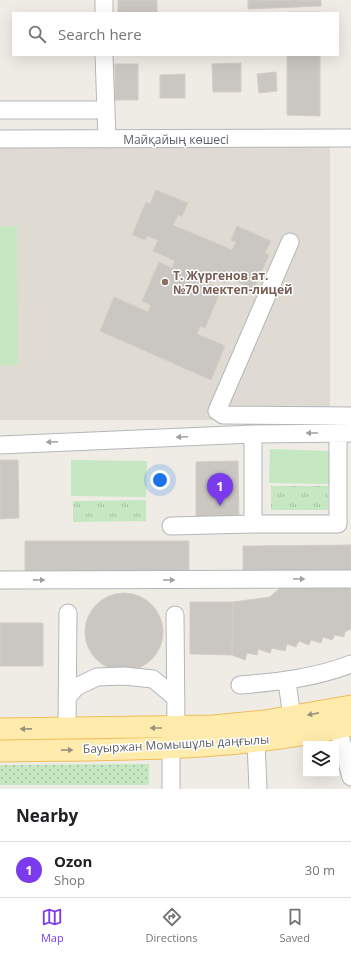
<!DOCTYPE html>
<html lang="en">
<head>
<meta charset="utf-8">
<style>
	:root { --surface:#fff; --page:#f2f2f2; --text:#202124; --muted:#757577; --line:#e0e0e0; --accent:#7c3aed }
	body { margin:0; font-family:"Open Sans",sans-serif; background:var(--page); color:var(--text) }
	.controls { position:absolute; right:12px; bottom:12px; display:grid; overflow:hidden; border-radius:0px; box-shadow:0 4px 16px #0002 }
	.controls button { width:36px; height:36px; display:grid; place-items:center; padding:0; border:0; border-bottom:1px solid var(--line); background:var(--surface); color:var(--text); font:20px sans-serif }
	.you { position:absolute; left:160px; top:480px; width:14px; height:14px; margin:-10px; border:3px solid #fff; border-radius:50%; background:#1a73e8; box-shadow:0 0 0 6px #1a73e833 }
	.badge { display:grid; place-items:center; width:26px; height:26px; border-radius:50%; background:var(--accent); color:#fff; font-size:13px; font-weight:700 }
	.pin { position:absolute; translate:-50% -33px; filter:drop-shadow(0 1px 2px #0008) }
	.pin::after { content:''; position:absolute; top:21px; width:14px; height:12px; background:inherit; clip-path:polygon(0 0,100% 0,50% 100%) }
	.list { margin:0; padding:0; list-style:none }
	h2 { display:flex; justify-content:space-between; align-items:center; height:52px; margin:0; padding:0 16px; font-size:17px }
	h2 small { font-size:13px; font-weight:400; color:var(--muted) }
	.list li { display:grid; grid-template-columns:26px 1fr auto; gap:12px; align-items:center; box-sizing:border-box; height:56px; padding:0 16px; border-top:1px solid var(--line) }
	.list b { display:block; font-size:15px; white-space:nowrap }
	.list p { margin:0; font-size:13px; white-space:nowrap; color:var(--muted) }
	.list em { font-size:13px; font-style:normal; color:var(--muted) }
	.icon { flex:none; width:22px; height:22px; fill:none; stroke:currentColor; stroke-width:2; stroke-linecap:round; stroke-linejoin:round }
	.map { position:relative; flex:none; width:351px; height:789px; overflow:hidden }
	.search { position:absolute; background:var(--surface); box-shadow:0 4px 16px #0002; left:12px; right:12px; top:12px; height:44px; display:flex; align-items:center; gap:10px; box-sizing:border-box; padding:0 14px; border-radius:0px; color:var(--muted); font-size:15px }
	.sheet { height:108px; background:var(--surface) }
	nav { display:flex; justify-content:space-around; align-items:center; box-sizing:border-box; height:56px; border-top:1px solid var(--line); background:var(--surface); font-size:11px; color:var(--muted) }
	nav a { display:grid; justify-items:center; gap:2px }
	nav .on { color:var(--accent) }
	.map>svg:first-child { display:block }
	.education { fill:#dfdbd3 }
	.grass { fill:url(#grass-dots) }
	.park { fill:url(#park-tufts) }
	.garden { fill:#c5e7c2 }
	.building { fill:#cac7c2; stroke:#d4cec3 }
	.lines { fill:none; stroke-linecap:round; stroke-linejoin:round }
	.minor-casing { stroke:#b3b6ba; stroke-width:19 }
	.major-casing { stroke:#f1bc5c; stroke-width:23 }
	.minor { stroke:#fff; stroke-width:17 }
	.major { stroke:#ffebab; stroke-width:21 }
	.oneway { fill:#9ea0a3 }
	.oneway2 { fill:#96917e }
	.education-dot { fill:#8d6e63; stroke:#fff; stroke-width:1.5 }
	.labels { text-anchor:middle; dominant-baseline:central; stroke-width:3; stroke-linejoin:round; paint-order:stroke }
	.street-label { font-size:12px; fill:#5d6166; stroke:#fff }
	.education-label { font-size:12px; font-weight:bold; fill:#785e54; stroke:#fff; text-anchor:start }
</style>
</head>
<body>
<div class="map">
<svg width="351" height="789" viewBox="0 0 351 789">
	<defs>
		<pattern id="grass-dots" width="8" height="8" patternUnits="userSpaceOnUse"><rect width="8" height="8" fill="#c5e7c2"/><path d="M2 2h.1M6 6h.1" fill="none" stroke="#a3bfa1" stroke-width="1.8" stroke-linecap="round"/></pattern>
		<pattern id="park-tufts" width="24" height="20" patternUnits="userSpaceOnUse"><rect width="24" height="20" fill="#c5e7c2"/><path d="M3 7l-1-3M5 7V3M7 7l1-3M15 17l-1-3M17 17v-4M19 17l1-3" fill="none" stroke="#a3bfa1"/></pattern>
	</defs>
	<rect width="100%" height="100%" fill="#efece5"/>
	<!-- education -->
	<path class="education" d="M 0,146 L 330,147 L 330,420 L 0,420 Z"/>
	<!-- grass -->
	<path class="grass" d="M 149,764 L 149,785 L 0,785 L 0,765 Z"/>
	<!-- park -->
	<path class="park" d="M 271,486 L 328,486 L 328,510 L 271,510 Z
		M 146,500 L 146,521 L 73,522 L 73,501 Z"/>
	<!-- garden -->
	<path class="garden" d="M 17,226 L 18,365 L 0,365 L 0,227 Z
		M 270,449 L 329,451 L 329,484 L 269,483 Z
		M 71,460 L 147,461 L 146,497 L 71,496 Z"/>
	<!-- building -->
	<path class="building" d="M 118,0 L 157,0 L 157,13 L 118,13 Z
		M 248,0 L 321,0 L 321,6 L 248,9 Z
		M 288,12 L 320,12 L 320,13 L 288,13 Z
		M 287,55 L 320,55 L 320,116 L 287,115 Z
		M 241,63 L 241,92 L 213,92 L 212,64 Z
		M 115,64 L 138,64 L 138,100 L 115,100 Z
		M 276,72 L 277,91 L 259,93 L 257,74 Z
		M 185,74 L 185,98 L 160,98 L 160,75 Z
		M 156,190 L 188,203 L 182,216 L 178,215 L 173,225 L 232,250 L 236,242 L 231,240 L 237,226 L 271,241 L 265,253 L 269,255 L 254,289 L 237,282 L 240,276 L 230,272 L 225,283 L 212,277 L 209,284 L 221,290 L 205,328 L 200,326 L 197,334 L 225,346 L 211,380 L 100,331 L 114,297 L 148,312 L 151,305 L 142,301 L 159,262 L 172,268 L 175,261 L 153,251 L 158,240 L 147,236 L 145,240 L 132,235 L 146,202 L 150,204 Z
		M 0,460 L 18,460 L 19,518 L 0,519 Z
		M 238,461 L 239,518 L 196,519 L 196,462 Z
		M 25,541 L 189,541 L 189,573 L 25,573 Z
		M 351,545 L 351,574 L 243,575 L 243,546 Z
		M 281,587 L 351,588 L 351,629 L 345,632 L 344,637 L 335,635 L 332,640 L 323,637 L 321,643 L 311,640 L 309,645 L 299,641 L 296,647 L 287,644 L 285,651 L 272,648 L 270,653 L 258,649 L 257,655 L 247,653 L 245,660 L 232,655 L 233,602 L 270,597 Z
		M85 632a39 39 0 1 1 78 0a39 39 0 1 1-78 0Z
		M 190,602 L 233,602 L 232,655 L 190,654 Z
		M 0,623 L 43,623 L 43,666 L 0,666 Z"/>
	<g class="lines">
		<defs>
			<path id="minor" d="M 104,0 L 104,13
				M 104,55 L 107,139
				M 0,110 L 105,110
				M 0,139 L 351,138
				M 290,242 L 217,411 L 223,415 L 351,416
				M 253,434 L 253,524 L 338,524 L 338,433
				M 0,445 L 253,434 L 351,433
				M 171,526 L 253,524
				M 0,580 L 351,579
				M 175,615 L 176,728
				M 287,682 L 292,717
				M 240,685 C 278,682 315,678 351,664
				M 67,698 L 76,687 L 97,677 L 124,676 L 153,679 L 176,698
				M 338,728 L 351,777
				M 67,729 L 68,613
				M 256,742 L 258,789
				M 171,789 L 171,747"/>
			<path id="major" d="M 0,729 L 213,726 L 265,721 L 351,706
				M 0,751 C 117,749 237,752 351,725"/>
		</defs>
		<!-- minor casing -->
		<use href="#minor" class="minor-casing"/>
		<!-- major casing -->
		<use href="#major" class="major-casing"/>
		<!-- minor -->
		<use href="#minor" class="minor"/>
		<!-- major -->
		<use href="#major" class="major"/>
	</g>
	<!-- one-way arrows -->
	<defs><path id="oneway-solid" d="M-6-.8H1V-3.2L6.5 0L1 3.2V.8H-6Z"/></defs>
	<g class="oneway">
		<use href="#oneway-solid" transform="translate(312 433) rotate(180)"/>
		<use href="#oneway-solid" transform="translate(182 437) rotate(177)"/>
		<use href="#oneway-solid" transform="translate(52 442) rotate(177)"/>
		<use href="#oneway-solid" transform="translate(299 579)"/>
		<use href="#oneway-solid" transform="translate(39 580) rotate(1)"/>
		<use href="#oneway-solid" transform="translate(169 580)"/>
	</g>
	<g class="oneway2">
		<use href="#oneway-solid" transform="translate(313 714) rotate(169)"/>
		<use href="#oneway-solid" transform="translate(156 728) rotate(180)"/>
		<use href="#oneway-solid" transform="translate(26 729) rotate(179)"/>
		<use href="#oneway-solid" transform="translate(67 750) rotate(-1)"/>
	</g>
	<!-- markers -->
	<circle class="education-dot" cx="165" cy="282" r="4"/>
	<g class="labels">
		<!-- street labels -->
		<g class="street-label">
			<text x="176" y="139">Майқайың көшесі</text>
			<text transform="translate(176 744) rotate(-3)">Бауыржан Момышұлы даңғылы</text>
		</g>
		<!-- education labels -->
		<g class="education-label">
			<text x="173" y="275">Т. Жүргенов ат.<tspan x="173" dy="14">№70 мектеп-лицей</tspan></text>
		</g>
	</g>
</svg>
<div class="controls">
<button><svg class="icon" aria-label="layers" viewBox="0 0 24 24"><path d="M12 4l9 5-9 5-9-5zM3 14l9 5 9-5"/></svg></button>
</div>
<div class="you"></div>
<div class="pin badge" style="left:220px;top:506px">1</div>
<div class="search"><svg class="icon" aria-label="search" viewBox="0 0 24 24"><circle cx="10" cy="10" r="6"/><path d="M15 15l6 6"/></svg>Search here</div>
</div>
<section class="sheet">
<h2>Nearby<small></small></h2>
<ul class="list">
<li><span class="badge">1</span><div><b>Ozon</b><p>Shop</p></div><em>30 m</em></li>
</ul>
</section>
<nav>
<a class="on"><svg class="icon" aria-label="map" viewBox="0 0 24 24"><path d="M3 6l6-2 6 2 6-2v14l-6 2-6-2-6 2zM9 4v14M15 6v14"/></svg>Map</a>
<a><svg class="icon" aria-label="directions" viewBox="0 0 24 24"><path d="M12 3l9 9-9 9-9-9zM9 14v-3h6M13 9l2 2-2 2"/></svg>Directions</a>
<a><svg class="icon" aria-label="saved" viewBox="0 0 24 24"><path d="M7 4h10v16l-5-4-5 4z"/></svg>Saved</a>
</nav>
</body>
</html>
